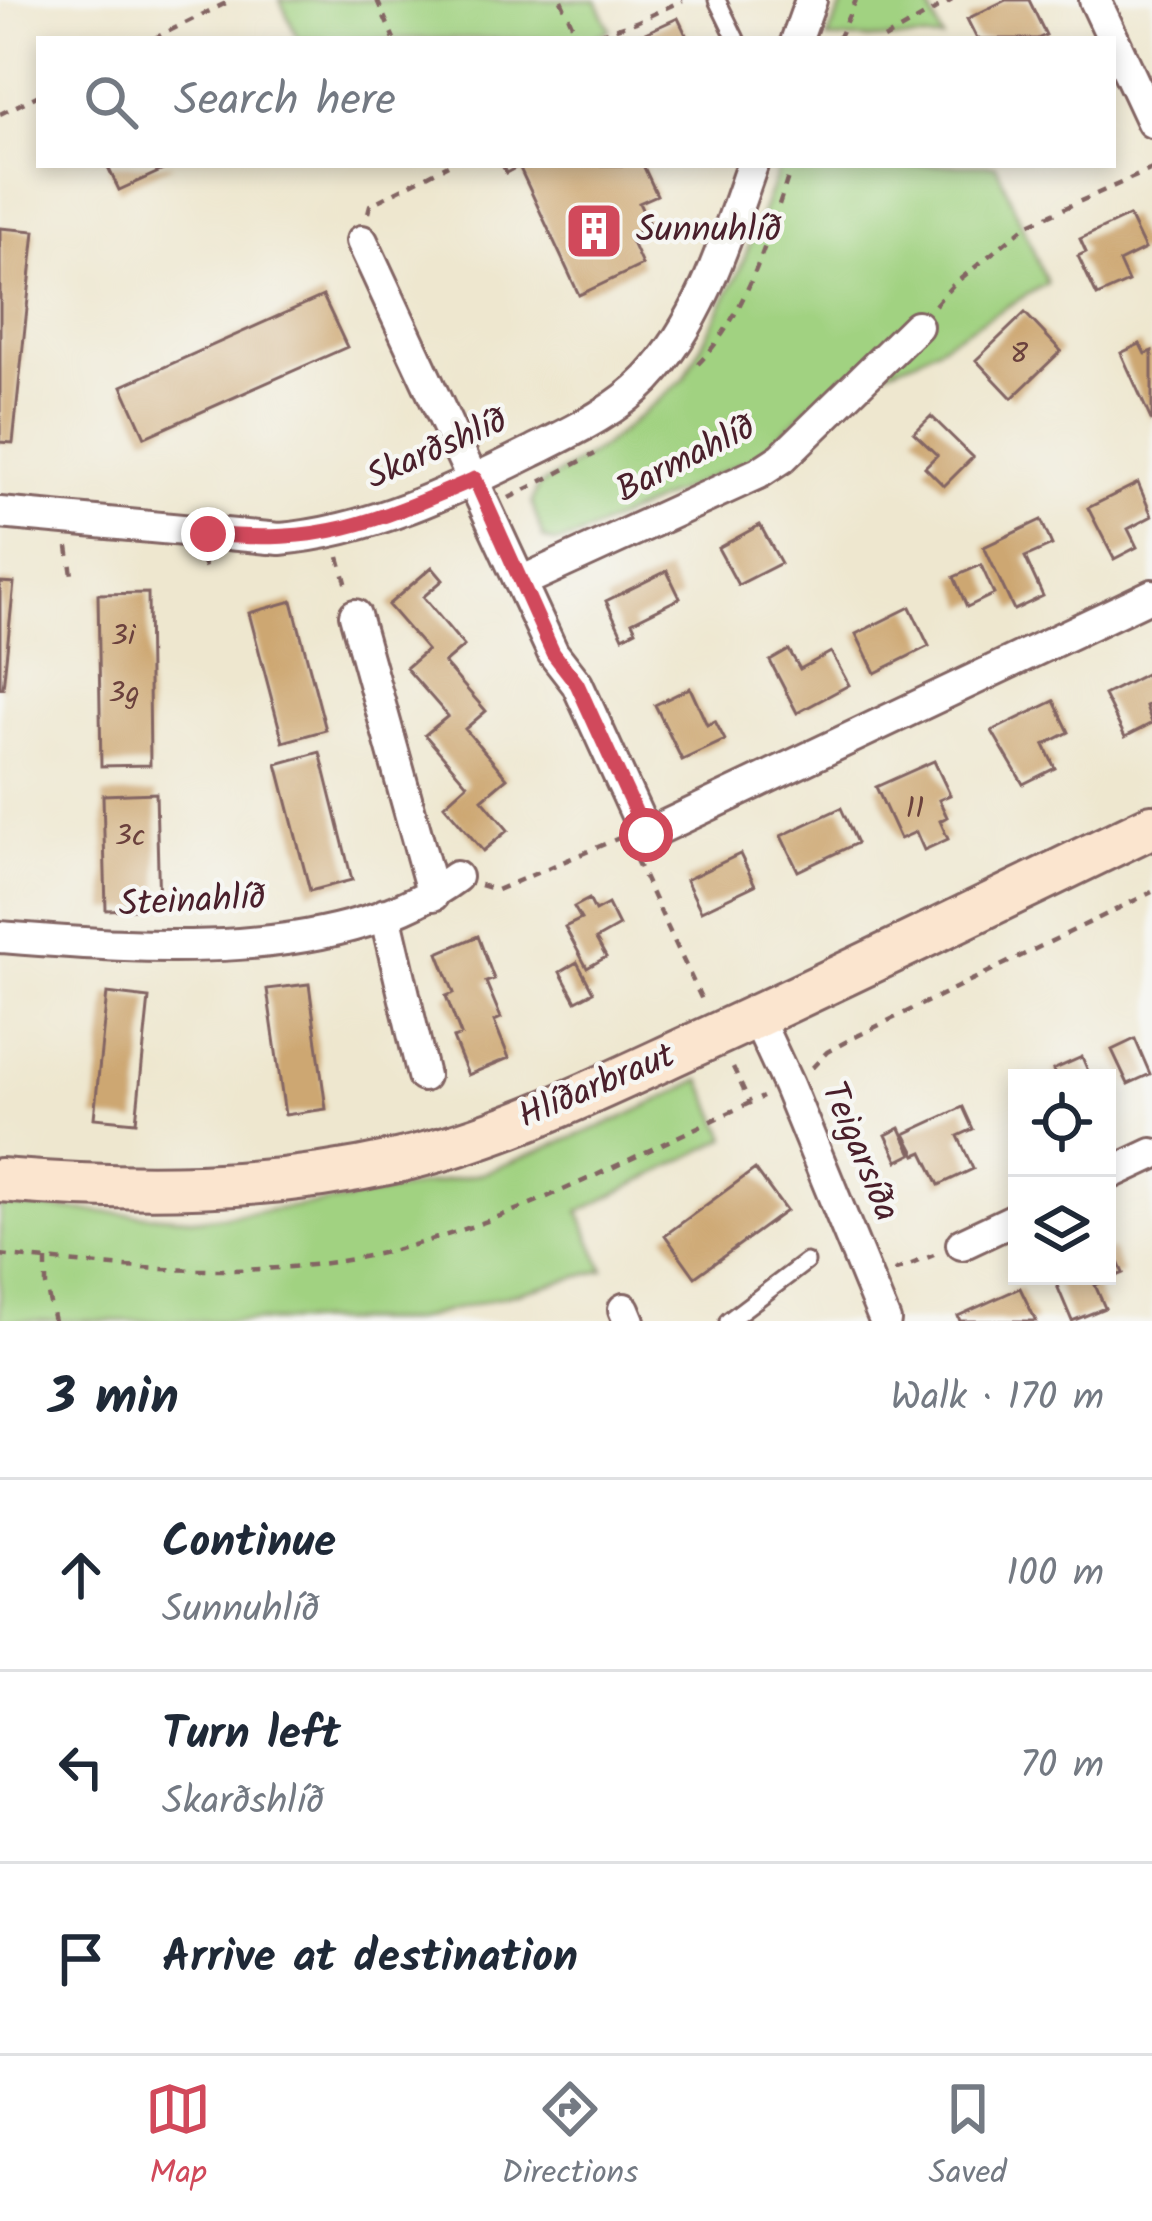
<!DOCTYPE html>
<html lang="en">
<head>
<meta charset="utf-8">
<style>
	:root { --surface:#fff; --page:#f6f6f7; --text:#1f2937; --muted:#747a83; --line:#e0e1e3; --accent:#d1495b }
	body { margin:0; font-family:Kalam,sans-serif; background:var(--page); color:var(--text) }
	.controls { position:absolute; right:36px; bottom:36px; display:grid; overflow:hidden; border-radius:0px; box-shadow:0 6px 18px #0003 }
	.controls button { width:108px; height:108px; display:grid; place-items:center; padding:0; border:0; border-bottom:3px solid var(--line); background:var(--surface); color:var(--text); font:60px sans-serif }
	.stop { position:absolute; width:36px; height:36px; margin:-27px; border:9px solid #d1495b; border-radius:50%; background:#fff }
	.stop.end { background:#d1495b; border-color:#fff; box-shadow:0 3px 12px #0008 }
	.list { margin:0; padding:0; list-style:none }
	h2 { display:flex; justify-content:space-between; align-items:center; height:156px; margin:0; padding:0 48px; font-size:51px }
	h2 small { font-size:39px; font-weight:400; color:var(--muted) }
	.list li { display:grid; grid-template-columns:78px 1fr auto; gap:36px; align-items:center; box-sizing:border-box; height:192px; padding:0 48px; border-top:3px solid var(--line) }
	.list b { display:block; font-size:45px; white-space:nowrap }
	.list p { margin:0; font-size:39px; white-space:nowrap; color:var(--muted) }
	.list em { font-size:39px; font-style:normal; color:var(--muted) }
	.icon { flex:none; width:66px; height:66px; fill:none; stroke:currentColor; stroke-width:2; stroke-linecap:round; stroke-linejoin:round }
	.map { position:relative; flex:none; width:1152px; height:1321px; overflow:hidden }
	.search { position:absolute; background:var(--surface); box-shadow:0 6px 18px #0003; left:36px; right:36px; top:36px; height:132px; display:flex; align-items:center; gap:30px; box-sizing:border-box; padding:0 42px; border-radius:0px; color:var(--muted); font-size:45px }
	.sheet { height:732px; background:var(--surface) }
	nav { display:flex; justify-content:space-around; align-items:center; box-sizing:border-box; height:168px; border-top:3px solid var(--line); background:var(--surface); font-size:33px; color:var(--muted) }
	nav a { display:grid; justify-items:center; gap:6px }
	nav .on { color:var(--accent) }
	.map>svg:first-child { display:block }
	.green { fill:#a1d281; stroke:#767856; stroke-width:3 }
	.building { fill:#cda772 }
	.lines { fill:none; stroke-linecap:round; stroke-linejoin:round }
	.lane-casing { stroke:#836564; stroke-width:21 }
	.street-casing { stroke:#836564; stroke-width:36 }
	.secondary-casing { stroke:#836564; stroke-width:48 }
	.path { stroke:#836564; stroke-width:4.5; stroke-dasharray:9 9; stroke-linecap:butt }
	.lane { stroke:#fff; stroke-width:15 }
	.street { stroke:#fff; stroke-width:30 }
	.secondary { stroke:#fbe5cf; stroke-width:42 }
	.route { stroke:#d1495b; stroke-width:15 }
	.labels { text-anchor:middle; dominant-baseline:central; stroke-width:9; stroke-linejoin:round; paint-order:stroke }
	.number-label { font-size:30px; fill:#6b413d }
	.poi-label { font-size:36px; fill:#4a1f2b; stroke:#f6f6f2; text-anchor:start }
	.street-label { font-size:36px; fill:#4a1f2b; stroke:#f6f6f2 }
</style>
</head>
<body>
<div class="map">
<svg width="1152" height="1321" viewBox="0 0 1152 1321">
	<rect width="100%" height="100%" fill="#f6f6f2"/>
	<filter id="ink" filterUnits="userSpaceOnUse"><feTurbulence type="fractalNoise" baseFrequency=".00833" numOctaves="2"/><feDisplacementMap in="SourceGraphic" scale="24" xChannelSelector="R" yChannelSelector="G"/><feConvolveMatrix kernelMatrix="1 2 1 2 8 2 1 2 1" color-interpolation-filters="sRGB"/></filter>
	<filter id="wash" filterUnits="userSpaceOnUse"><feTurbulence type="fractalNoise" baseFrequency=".004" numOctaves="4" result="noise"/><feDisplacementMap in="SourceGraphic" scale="48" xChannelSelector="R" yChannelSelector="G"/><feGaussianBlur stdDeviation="2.7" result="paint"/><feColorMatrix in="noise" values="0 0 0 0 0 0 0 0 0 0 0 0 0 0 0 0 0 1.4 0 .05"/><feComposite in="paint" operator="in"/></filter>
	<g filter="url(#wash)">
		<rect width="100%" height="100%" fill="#eee7cf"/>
		<!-- green -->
		<path class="green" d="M 280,0 L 596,0 L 610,30 L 590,39 L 298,39 Z
			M 845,0 L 931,0 L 927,3 L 943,39 L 827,39 Z
			M 780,165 L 996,165 L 1047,283 L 915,360 L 820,396 L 759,455 L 577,537 L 556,543 L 543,538 L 532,503 L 537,487 L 604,446 L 684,379 L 739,272 Z
			M 701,1080 L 727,1138 L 579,1212 L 604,1270 L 410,1321 L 0,1321 L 0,1205 L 202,1219 L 346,1200 L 484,1173 L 622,1118 Z"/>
		<g id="blocks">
			<!-- building -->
			<path class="building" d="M 1006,0 L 1029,0 L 1046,35 L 1037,39 L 977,39 L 967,19 Z
				M 678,18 L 688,39 L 632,39 Z
				M 107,165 L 174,165 L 119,190 Z
				M 502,165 L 643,165 L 657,195 L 639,203 L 650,226 L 629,236 L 642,265 L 579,295 L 519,166 L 506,173 Z
				M 1129,216 L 1145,249 L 1119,262 L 1128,282 L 1097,296 L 1078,256 L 1086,252 L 1080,239 Z
				M 0,228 L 35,231 L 13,443 L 0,442 Z
				M 323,296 L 347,347 L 145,437 L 122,386 Z
				M 1025,313 L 1061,351 L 1012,398 L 976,360 Z
				M 1140,344 L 1145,354 L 1152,351 L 1152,422 L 1121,353 Z
				M 931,416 L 973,457 L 944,486 L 925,467 L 937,455 L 914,433 Z
				M 1138,483 L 1152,516 L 1128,529 L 1137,547 L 1114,559 L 1088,508 Z
				M 1041,520 L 1052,545 L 1025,557 L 1043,596 L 1014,610 L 984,547 Z
				M 760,525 L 781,563 L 738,585 L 718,548 Z
				M 981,565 L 994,594 L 967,607 L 954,577 Z
				M 432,567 L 443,580 L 423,597 L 464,646 L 444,663 L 486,711 L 465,729 L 507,778 L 482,799 L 508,830 L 483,851 L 444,805 L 467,784 L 425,735 L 448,716 L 406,668 L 427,650 L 388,605 Z
				M 667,571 L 680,598 L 632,622 L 636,630 L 623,637 L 606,601 Z
				M 0,582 L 14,583 L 3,688 L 0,688 Z
				M 148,593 L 150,765 L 101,766 L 98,594 Z
				M 292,601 L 326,730 L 283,742 L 249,613 Z
				M 910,607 L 929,646 L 875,673 L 856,634 Z
				M 789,650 L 800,669 L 831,652 L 849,685 L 797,713 L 770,661 Z
				M 1152,671 L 1152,703 L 1146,706 L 1152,723 L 1125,737 L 1104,695 Z
				M 690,688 L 707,725 L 715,721 L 725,740 L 682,760 L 655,705 Z
				M 1054,701 L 1069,732 L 1044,745 L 1055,768 L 1023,784 L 992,731 Z
				M 320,752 L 352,880 L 310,891 L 277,764 Z
				M 934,761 L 950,795 L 939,800 L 947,817 L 940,821 L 948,839 L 924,850 L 916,832 L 900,839 L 876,787 Z
				M 156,793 L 159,908 L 106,910 L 103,795 Z
				M 841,808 L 857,843 L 798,871 L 781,836 Z
				M 740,854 L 755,885 L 701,911 L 686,880 Z
				M 589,899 L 595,911 L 608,904 L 619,926 L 596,939 L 606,957 L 587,968 L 565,927 L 581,919 L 574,907 Z
				M 478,936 L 494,979 L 486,982 L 501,1018 L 494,1021 L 509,1058 L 468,1075 L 453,1038 L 461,1035 L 446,996 L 454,993 L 438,953 Z
				M 577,962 L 593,992 L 576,1001 L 560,972 Z
				M 309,984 L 326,1109 L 285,1115 L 267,989 Z
				M 107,993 L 149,998 L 136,1122 L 94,1118 Z
				M 1135,1039 L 1150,1074 L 1128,1084 L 1112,1050 Z
				M 1082,1057 L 1091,1078 L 1057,1078 L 1053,1070 Z
				M 963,1107 L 973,1129 L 958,1136 L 973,1169 L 939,1185 L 923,1152 L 916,1155 L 905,1134 Z
				M 900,1128 L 912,1154 L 898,1161 L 886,1135 Z
				M 755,1169 L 786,1211 L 695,1277 L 665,1235 Z
				M 1112,1249 L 1123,1273 L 1095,1285 L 1105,1308 L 1072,1321 L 1053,1276 L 1107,1276 L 1107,1251 Z
				M 1020,1288 L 1036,1321 L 960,1321 L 958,1316 Z"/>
		</g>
	</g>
	<g filter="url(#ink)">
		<use href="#blocks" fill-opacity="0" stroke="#836564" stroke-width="3"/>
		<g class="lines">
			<defs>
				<path id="lane" d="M 717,0 L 736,39
					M 728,1321 L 806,1262"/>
				<path id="street" d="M 1095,0 L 1152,122
					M 797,39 L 811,0
					M 362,241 L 553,653 L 577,684 L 646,835 L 1152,595
					M 0,513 L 280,539 C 370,531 451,492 531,452 C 571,432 615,412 647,379 C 701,322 727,237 752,165
					M 521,582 L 759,473 L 782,458 L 917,326
					M 355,615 L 433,895
					M 385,914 L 423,1076
					M 0,937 C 139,948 338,965 456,877
					M 756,1016 L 788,1085 L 885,1321
					M 1107,1175 L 1152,1154
					M 962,1244 L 1017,1218
					M 624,1309 L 629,1321"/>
				<path id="secondary" d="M 0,1180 C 134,1191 265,1191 397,1161 C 498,1138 592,1092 685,1049 C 842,978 996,901 1152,826"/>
			</defs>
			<!-- lane casing -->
			<use href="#lane" class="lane-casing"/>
			<!-- street casing -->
			<use href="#street" class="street-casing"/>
			<!-- secondary casing -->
			<use href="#secondary" class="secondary-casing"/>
			<!-- path -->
			<path class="path" d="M 377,0 L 394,39
				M 561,0 L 578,38
				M 153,39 L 232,0
				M 581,39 L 636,22 L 683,0
				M 838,39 L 856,0
				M 884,39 L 952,0
				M 0,114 L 39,95
				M 368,213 L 370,205 L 448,165
				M 935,305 L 953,285 L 1027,225 L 1152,169
				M 698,364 C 749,312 769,233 792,165
				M 509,498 L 595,454
				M 68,547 L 72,575
				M 339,557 L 347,586
				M 202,559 L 207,573
				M 636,860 L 703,1002
				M 480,885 L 497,890 L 619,838
				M 733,1067 L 750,1103
				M 812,1068 L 827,1052 L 853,1038 L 1152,892
				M 0,1255 C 98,1266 202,1276 301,1266 C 466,1251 615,1163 763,1097
				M 46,1260 L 46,1286 L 54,1321
				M 894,1271 L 934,1255"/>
			<!-- lane -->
			<use href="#lane" class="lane"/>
			<!-- street -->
			<use href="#street" class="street"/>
			<!-- secondary -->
			<use href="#secondary" class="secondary"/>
		</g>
	</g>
	<g class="lines" filter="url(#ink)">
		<!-- route -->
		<path class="route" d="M 208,534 C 322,545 372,523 475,479 L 553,653 L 577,684 L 646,835"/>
	</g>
	<!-- icons -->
	<defs>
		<symbol id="building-square" viewBox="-11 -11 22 22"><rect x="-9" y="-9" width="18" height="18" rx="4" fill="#d1495b" stroke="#f6f6f2"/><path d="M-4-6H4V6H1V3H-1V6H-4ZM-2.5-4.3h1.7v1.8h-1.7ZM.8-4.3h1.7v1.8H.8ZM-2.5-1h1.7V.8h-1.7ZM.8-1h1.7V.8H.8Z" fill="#fff"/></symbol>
	</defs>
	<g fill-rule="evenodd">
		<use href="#building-square" x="561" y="198" width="66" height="66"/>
	</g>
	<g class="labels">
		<!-- number labels -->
		<g class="number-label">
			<text x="1019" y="355">8</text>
			<text x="123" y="637">3i</text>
			<text x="124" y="694">3g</text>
			<text x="915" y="809">11</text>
			<text x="130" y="837">3c</text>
		</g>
		<!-- poi labels -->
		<g class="poi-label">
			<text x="636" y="231">Sunnuhlíð</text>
		</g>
		<!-- street labels -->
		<g class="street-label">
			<text transform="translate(437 450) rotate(-24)">Skarðshlíð</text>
			<text transform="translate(686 460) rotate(-27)">Barmahlíð</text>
			<text transform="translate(192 902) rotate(-3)">Steinahlíð</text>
			<text transform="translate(597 1087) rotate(-23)">Hlíðarbraut</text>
			<text transform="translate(859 1152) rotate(67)">Teigarsíða</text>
		</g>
	</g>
</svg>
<div class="controls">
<button><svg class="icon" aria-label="locate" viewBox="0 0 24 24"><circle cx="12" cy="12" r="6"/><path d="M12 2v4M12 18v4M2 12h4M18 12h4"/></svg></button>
<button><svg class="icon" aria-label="layers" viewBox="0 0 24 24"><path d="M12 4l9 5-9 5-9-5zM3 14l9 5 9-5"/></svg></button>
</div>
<div class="stop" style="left:646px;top:835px"></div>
<div class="stop end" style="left:208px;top:534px"></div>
<div class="search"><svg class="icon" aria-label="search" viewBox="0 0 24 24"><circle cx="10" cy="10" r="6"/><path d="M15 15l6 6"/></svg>Search here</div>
</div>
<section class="sheet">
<h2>3 min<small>Walk · 170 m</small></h2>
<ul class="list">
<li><svg class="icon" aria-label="ahead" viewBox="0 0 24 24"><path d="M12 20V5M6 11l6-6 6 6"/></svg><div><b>Continue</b><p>Sunnuhlíð</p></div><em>100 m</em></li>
<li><svg class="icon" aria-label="left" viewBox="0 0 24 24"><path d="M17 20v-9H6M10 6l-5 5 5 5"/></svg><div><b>Turn left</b><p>Skarðshlíð</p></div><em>70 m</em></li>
<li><svg class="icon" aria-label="arrive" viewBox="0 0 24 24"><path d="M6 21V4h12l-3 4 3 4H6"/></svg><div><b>Arrive at destination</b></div></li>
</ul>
</section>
<nav>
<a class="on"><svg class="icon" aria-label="map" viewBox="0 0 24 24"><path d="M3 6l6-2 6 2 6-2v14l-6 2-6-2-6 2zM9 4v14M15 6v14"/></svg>Map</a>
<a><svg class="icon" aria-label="directions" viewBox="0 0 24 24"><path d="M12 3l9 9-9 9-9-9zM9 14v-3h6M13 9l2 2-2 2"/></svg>Directions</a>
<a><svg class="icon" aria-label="saved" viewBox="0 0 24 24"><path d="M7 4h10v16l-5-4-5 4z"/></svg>Saved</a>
</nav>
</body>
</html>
